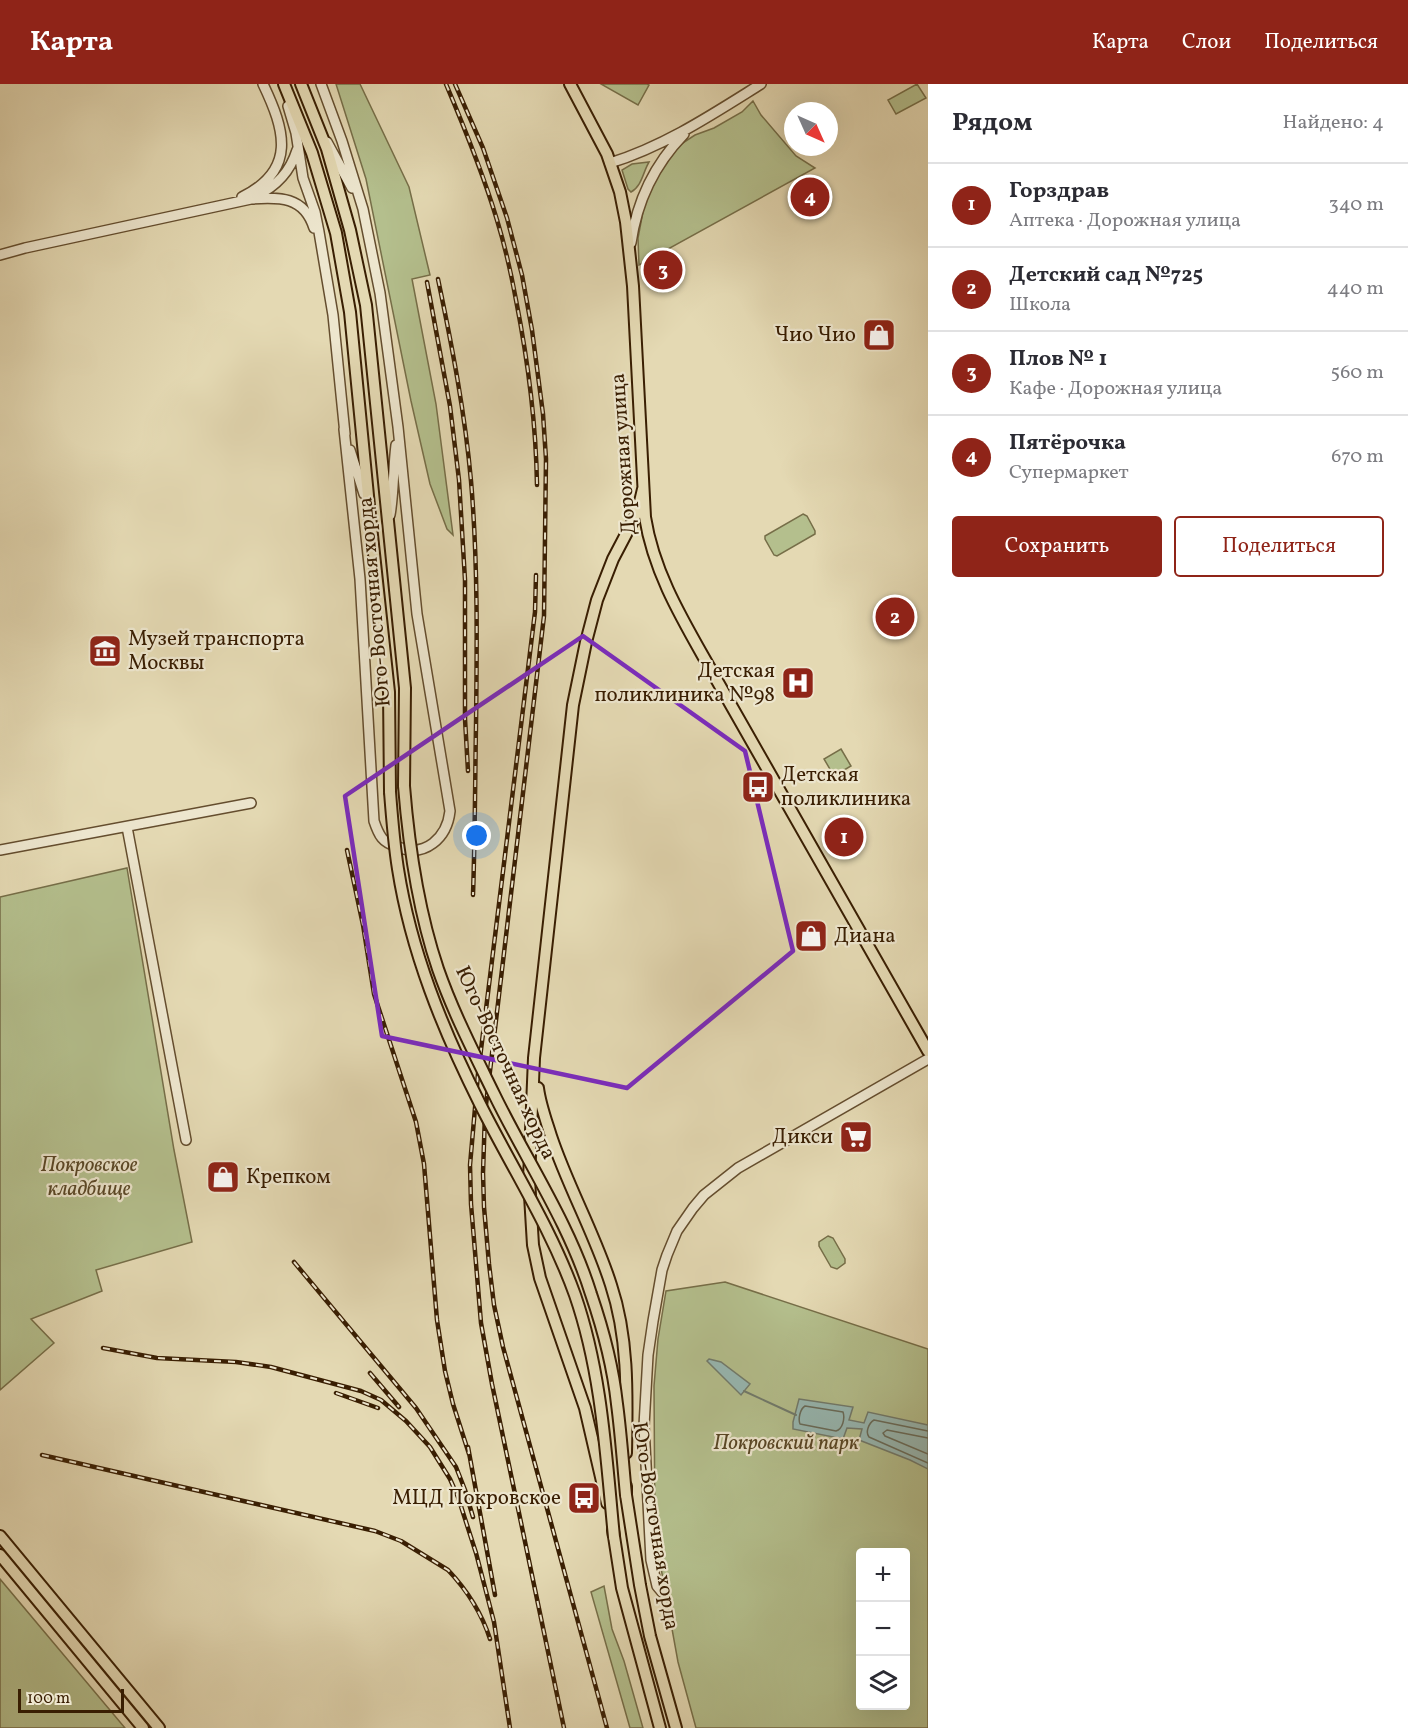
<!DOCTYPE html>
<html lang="ru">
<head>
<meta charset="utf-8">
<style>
	:root { --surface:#fff; --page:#f2f2f3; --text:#2b2b33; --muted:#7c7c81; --line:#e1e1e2; --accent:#8f2418 }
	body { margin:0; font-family:Vollkorn,serif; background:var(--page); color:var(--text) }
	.controls { position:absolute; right:18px; bottom:18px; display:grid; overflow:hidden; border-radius:6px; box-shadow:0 6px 24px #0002 }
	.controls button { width:54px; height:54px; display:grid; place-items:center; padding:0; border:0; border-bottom:2px solid var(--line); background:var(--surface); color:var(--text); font:30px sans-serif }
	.compass { position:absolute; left:784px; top:18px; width:54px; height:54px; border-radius:50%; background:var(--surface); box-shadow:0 6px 24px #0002; rotate:135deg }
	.scale { position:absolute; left:18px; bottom:15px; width:106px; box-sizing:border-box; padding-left:6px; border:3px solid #391e02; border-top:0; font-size:16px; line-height:21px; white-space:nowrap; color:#391e02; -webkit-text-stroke:4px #ede6ce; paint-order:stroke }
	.you { position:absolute; left:477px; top:752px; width:21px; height:21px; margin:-15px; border:4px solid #fff; border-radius:50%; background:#1a73e8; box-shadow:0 0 0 9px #1a73e833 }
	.badge { display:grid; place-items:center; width:39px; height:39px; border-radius:50%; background:var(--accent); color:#fff; font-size:20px; font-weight:700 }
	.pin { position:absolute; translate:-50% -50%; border:3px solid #fff; box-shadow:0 2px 6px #0006 }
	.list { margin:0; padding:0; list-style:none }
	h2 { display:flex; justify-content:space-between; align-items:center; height:78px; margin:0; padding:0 24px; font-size:26px }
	h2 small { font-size:20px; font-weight:400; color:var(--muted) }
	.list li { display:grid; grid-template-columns:39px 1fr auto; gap:18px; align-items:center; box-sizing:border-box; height:84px; padding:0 24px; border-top:2px solid var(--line) }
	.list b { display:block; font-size:22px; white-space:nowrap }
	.list p { margin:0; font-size:20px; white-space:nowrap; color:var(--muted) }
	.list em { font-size:20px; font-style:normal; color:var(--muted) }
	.actions { display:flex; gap:12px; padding:18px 24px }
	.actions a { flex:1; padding:14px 0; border:2px solid var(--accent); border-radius:6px; text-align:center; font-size:21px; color:var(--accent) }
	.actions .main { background:var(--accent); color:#fff }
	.icon { flex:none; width:33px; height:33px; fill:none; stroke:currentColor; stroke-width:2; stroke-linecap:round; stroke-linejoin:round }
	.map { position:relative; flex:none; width:928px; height:1644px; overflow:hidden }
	header { display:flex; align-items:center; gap:36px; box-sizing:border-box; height:84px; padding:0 30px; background:var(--accent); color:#fff }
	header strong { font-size:28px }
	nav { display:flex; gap:33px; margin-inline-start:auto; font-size:21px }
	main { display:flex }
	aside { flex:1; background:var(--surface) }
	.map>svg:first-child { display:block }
	.green { fill:#b4bf8d; stroke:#766e48; stroke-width:1.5; fill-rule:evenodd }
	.water { fill:#97b9b4; stroke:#717b6d; stroke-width:1.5 }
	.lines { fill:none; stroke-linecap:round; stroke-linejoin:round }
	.shore { stroke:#686c5b; stroke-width:1.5 }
	.stream { stroke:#717b6d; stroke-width:2 }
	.minor-casing { stroke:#644d2e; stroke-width:12 }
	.major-casing { stroke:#391e02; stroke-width:14 }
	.minor { stroke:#ede6ce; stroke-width:9 }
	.major { stroke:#e4d9b3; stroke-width:10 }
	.rail-casing { stroke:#391e02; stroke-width:4.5 }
	.rail { stroke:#ede6ce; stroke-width:2; stroke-dasharray:7; stroke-linecap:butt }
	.major-bridge-casing { stroke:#391e02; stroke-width:14; stroke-linecap:butt }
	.major-bridge { stroke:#e4d9b3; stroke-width:10 }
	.marked { fill:none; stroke:#7b2cbf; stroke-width:4.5; stroke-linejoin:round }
	.labels { text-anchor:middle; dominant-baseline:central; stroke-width:4.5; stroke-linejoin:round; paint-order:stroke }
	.poi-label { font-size:21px; fill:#391e02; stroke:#ede6ce; text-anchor:end }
	.street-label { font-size:21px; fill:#391e02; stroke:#ede6ce }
	.park-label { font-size:21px; font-style:italic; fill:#584625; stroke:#ede6ce }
</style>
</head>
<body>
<header>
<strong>Карта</strong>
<nav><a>Карта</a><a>Слои</a><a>Поделиться</a></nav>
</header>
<main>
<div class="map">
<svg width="928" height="1644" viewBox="0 0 928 1644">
	<rect width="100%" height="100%" fill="#e4d9b3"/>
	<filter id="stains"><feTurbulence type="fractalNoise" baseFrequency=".00333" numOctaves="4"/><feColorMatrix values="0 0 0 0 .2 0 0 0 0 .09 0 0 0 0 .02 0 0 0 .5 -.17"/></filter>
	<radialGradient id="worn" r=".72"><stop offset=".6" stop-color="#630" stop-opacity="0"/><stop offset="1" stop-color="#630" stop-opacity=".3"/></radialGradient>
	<!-- green -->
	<path class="green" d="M 336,0 L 360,0 L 409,103 L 430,191 L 412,195 L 436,320 L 453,451 L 447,445 L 430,400 L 411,317 L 366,95 Z
		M 601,0 L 647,0 L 649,1 L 638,21 Z
		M 917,0 L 926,14 L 896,30 L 888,16 Z
		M 753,17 L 761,31 L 796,72 L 815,84 L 639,181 L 638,154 L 645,117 L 654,96 L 675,64 L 695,51 L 714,44 L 742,28 Z
		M 649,78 C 643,88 642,102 631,108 L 628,105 L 622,86 L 632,80 Z
		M 803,430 L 807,432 L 815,447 L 815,450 L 777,472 L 774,471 L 765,455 L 765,452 Z
		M 841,665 L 851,682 L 834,692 L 824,675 Z
		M 127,784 L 174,1066 L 192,1158 L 96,1186 L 102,1207 L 31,1235 L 54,1259 L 0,1306 L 0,813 Z
		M 828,1152 L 833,1154 L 845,1175 L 845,1179 L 837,1185 L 831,1183 L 819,1162 L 819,1158 Z
		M 725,1198 L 928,1265 L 928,1644 L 696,1644 L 678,1578 L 655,1451 L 654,1302 L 658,1255 L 666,1207 ZM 860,1468 L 906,1468 L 906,1622 L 860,1622 Z
		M 0,1495 L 125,1644 L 0,1644 Z
		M 604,1502 L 612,1545 L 624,1577 L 643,1644 L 630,1644 L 591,1508 Z"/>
	<!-- water -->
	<path class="water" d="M 709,1275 L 721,1278 L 750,1300 L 741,1311 L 707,1277 Z
		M 799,1315 L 853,1323 L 849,1336 L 864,1339 L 868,1328 L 928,1341 L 928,1385 L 910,1376 L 859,1356 L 862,1345 L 847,1344 L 843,1355 L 793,1345 L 793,1338 Z"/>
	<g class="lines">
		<!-- shore -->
		<path class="shore" d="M 805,1322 L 843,1328 C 845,1334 843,1345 836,1347 L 800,1340 C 798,1335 800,1325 805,1322 Z
			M 928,1347 L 874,1336 C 869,1339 865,1348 869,1353 L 928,1379
			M 928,1354 L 887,1346 L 883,1349 L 885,1352 L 928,1370"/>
		<!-- stream -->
		<path class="stream" d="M 744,1307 L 796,1331"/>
		<defs>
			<path id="minor" d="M 321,0 L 342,57 L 363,125 L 380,209 L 398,343 L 417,530 L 450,727 C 447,754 425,774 398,763 C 391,761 386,759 382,754 C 378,749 376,743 374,737 L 360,495 L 344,345
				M 288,22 L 296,49 L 303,94 L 315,128 L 319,148 L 333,231 L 345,350
				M 327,58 L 352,104
				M 610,79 C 665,62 713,30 761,0
				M 256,112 C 277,102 290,88 297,66
				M 242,113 C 297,86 285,46 263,0
				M 631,159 C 637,116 654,81 684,50
				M 0,171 L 25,164 L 251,115 C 279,113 304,112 314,144
				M 350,366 L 364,410
				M 390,431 C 394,408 393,385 396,361
				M 127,743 L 186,1056
				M 0,766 L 251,719
				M 662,1508 L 657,1502 L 651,1476 L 644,1342 L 648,1271 L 653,1237 L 662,1186 L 667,1171 L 677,1147 L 693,1124 L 704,1111 L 738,1084 L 928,975"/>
			<path id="major" d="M 284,0 L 312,69 L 336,149 L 350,228 L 371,442 L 389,608 L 390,708
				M 301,0 L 327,65 L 350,146 L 366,221 L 405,604 L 404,702
				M 570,0 L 607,70 L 620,108 L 626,138 L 633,202 L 645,433 C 653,484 678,528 703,572 L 928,967
				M 538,1004 C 540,1020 546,1036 551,1052 C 568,1103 595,1150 611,1201 C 629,1255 627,1313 626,1369
				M 626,1402 L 626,1411 L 640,1501 L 650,1552 L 676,1644
				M 607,1419 L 585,1324 L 540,1194 L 533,1161 L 529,1095 L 534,974 L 573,621 L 586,558 L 597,516 L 613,475 L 634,435 L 639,422 L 643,405
				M 613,1446 L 622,1504 L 660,1644
				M 0,1452 L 159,1644
				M 0,1471 L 143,1644"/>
		</defs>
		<!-- minor casing -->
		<use href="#minor" class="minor-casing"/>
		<!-- major casing -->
		<use href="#major" class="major-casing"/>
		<!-- minor -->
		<use href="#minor" class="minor"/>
		<!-- major -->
		<use href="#major" class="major"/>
		<defs>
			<path id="rail" d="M 446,0 C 465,45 483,89 497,136 C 505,162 511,189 516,216 C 528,277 536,339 537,401
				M 455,0 L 483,64 L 507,134 L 522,191 L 532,246 L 543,330 L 546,375 L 544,532 L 485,1029 L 483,1089 L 484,1123 L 489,1180 L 494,1221 L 503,1263 L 607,1644
				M 438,195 C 452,262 465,329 471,397 C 478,479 477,561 476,642 C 475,698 475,754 473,811
				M 427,198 L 450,322 L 459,396 L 465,496 L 465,635 L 468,687
				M 536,491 L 535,528 L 478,990 L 470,1081 L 471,1120 L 481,1239 L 492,1300 L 564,1644
				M 347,766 L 363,841 L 374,910 L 416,1038 L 424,1080 L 437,1236 L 445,1287 L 453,1320 L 469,1370
				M 294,1178 L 416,1324 L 456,1383 L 465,1406 L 473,1433
				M 103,1264 L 157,1274 L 236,1278 L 271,1283 L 361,1307 L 381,1316 L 406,1337 L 430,1363 L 450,1395 L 458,1413 L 476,1469 L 494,1538 L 510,1644
				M 370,1289 L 399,1323
				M 336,1309 L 378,1324
				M 468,1363 L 495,1511
				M 42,1371 L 375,1447 L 401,1457 L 448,1486 C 466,1505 482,1530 490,1555"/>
		</defs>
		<!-- rail casing -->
		<use href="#rail" class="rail-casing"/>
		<!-- rail -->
		<use href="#rail" class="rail"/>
		<defs>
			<path id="major-bridge" d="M 404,702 C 409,764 418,826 438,885 C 453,928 474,969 494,1010 C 526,1076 569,1139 591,1210 C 603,1245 613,1283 617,1320 C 621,1350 623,1380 626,1411
				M 390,708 C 392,734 394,760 398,785 C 411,868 443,946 480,1020 C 512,1084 551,1144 575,1211 C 602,1289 606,1372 614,1453"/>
		</defs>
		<!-- major-bridge casing -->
		<use href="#major-bridge" class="major-bridge-casing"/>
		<!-- major-bridge -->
		<use href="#major-bridge" class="major-bridge"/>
	</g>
	<!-- marked area -->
	<path class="marked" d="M 583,552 L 745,667 L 793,867 L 627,1004 L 382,952 L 345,712 Z"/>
	<!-- icons -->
	<defs>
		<symbol id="shop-square" viewBox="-11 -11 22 22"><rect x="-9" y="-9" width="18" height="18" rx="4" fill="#8f2418" stroke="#ede6ce"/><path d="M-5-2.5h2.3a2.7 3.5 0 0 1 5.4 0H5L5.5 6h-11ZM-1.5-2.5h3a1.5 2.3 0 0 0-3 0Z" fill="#fff"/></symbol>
		<symbol id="museum-square" viewBox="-11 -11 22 22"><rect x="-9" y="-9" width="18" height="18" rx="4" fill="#8f2418" stroke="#ede6ce"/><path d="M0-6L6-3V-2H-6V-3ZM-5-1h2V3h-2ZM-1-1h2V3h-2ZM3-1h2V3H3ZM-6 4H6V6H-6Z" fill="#fff"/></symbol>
		<symbol id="hospital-square" viewBox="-11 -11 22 22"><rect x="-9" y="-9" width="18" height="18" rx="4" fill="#8f2418" stroke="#ede6ce"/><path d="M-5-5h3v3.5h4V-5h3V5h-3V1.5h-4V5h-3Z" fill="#fff"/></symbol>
		<symbol id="bus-square" viewBox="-11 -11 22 22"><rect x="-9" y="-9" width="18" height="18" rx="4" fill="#8f2418" stroke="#ede6ce"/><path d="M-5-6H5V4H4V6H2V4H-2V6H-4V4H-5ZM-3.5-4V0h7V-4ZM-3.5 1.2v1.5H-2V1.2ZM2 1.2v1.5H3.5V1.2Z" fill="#fff"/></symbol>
		<symbol id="supermarket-square" viewBox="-11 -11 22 22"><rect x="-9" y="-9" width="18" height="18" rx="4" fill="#8f2418" stroke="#ede6ce"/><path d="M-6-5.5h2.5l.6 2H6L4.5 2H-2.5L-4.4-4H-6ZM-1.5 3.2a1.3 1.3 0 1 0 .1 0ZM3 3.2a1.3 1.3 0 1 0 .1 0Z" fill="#fff"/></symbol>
	</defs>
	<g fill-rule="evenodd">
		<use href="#shop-square" x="860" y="232" width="38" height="38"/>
		<use href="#museum-square" x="86" y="548" width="38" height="38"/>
		<use href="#hospital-square" x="779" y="580" width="38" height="38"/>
		<use href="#bus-square" x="739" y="684" width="38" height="38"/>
		<use href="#shop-square" x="792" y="833" width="38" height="38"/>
		<use href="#supermarket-square" x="837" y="1034" width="38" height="38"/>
		<use href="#shop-square" x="204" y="1074" width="38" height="38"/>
		<use href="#bus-square" x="565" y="1395" width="38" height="38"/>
	</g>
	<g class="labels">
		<!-- poi labels -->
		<g class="poi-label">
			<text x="856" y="251">Чио Чио</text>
			<text x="128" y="555" text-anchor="start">Музей транспорта<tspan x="128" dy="24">Москвы</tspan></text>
			<text x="775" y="587">Детская<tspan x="775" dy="24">поликлиника №98</tspan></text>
			<text x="781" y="691" text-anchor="start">Детская<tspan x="781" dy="24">поликлиника</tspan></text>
			<text x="834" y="852" text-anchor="start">Диана</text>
			<text x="833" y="1053">Дикси</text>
			<text x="246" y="1093" text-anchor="start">Крепком</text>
			<text x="561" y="1414">МЦД Покровское</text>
		</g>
		<!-- street labels -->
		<g class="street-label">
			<text transform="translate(624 370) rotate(-94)">Дорожная улица</text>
			<text transform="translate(375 518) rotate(-95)">Юго-Восточная хорда</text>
			<text transform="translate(505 979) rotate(65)">Юго-Восточная хорда</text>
			<text transform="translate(655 1442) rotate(81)">Юго-Восточная хорда</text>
		</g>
		<!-- park labels -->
		<g class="park-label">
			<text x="89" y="1081">Покровское<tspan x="89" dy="24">кладбище</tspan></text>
			<text x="786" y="1359">Покровский парк</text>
		</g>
	</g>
	<rect width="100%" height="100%" filter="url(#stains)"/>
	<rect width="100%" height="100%" fill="url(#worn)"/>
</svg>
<div class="controls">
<button>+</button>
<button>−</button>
<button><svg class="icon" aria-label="layers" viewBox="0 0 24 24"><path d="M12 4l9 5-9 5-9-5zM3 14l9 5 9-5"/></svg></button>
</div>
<svg class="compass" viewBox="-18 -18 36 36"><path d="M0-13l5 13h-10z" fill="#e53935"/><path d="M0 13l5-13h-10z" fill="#7c7c81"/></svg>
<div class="scale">100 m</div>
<div class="you"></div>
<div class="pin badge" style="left:844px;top:753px">1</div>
<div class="pin badge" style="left:895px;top:533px">2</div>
<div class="pin badge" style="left:663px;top:186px">3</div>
<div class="pin badge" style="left:810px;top:113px">4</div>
</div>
<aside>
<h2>Рядом<small>Найдено: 4</small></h2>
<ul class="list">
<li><span class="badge">1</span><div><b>Горздрав</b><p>Аптека · Дорожная улица</p></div><em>340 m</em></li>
<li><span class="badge">2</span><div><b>Детский сад №725</b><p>Школа</p></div><em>440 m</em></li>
<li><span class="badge">3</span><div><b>Плов № 1</b><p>Кафе · Дорожная улица</p></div><em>560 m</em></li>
<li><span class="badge">4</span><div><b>Пятёрочка</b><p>Супермаркет</p></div><em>670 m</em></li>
</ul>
<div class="actions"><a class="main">Сохранить</a><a>Поделиться</a></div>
</aside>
</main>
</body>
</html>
